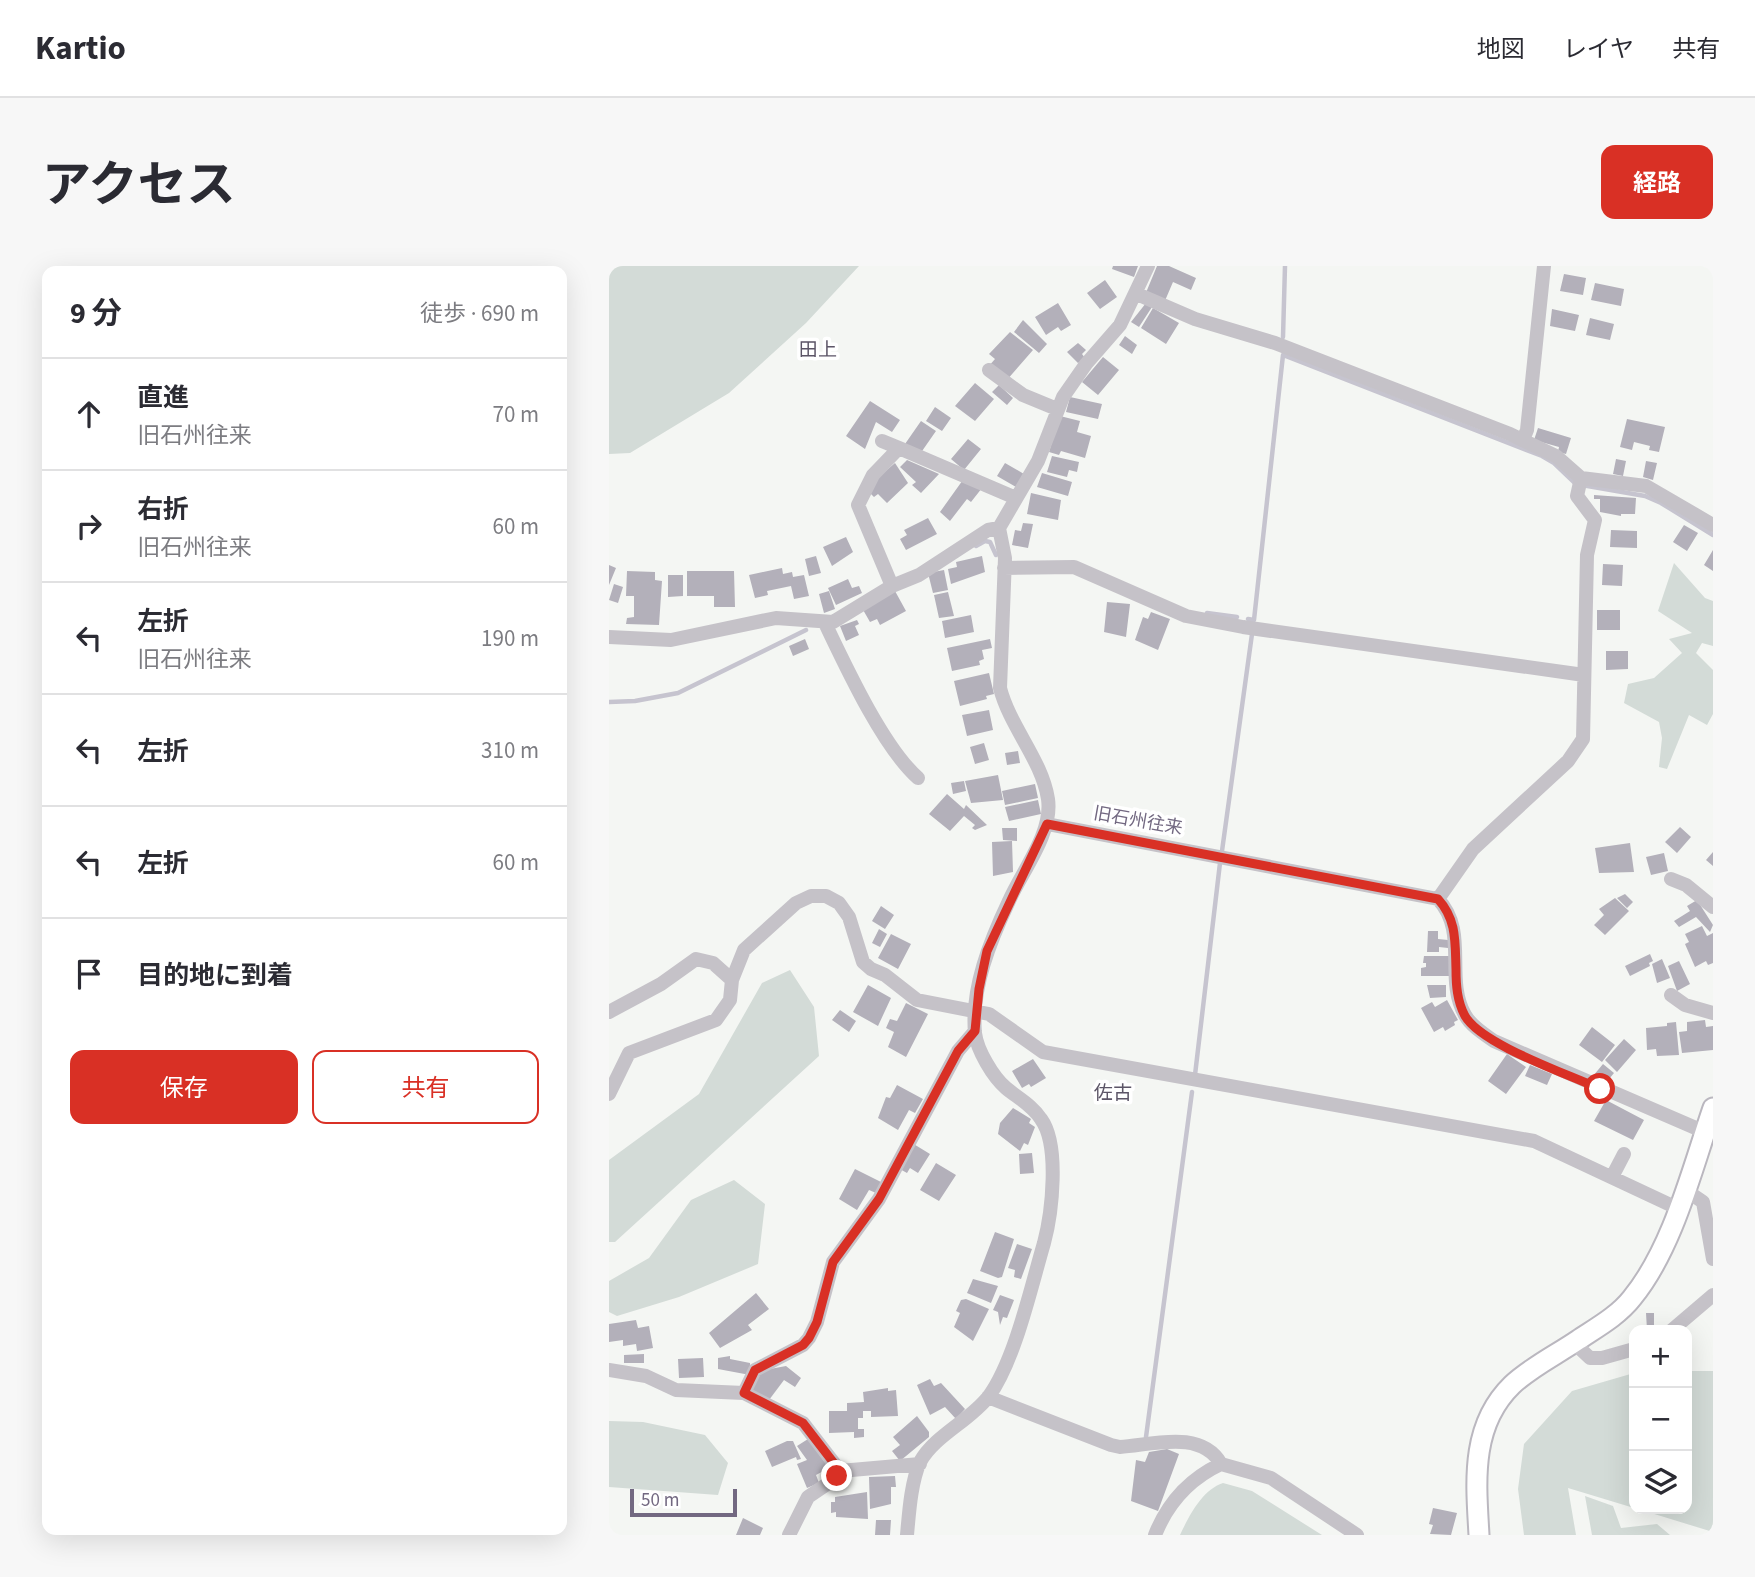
<!DOCTYPE html>
<html lang="ja">
<head>
<meta charset="utf-8">
<style>
	:root { --surface:#fff; --page:#f7f7f7; --text:#2b2b33; --muted:#7c7c81; --line:#e1e1e2; --accent:#d93025 }
	body { margin:0; font-family:"Source Sans 3","Noto Sans JP",sans-serif; background:var(--page); color:var(--text) }
	.controls { position:absolute; right:21px; bottom:21px; display:grid; overflow:hidden; border-radius:14px; box-shadow:0 7px 28px #0002 }
	.controls button { width:63px; height:63px; display:grid; place-items:center; padding:0; border:0; border-bottom:2px solid var(--line); background:var(--surface); color:var(--text); font:35px sans-serif }
	.scale { position:absolute; left:21px; bottom:18px; width:107px; box-sizing:border-box; padding-left:7px; border:4px solid #726881; border-top:0; font-size:19px; line-height:24px; white-space:nowrap; color:#726881; -webkit-text-stroke:5px #fff; paint-order:stroke }
	.stop { position:absolute; width:21px; height:21px; margin:-16px; border:5px solid #d93025; border-radius:50%; background:#fff }
	.stop.end { background:#d93025; border-color:#fff; box-shadow:0 2px 7px #0008 }
	.list { margin:0; padding:0; list-style:none }
	h2 { display:flex; justify-content:space-between; align-items:center; height:91px; margin:0; padding:0 28px; font-size:30px }
	h2 small { font-size:23px; font-weight:400; color:var(--muted) }
	.list li { display:grid; grid-template-columns:46px 1fr auto; gap:21px; align-items:center; box-sizing:border-box; height:112px; padding:0 28px; border-top:2px solid var(--line) }
	.list b { display:block; font-size:26px; white-space:nowrap }
	.list p { margin:0; font-size:23px; white-space:nowrap; color:var(--muted) }
	.list em { font-size:23px; font-style:normal; color:var(--muted) }
	.actions { display:flex; gap:14px; padding:21px 28px }
	.actions a { flex:1; padding:16px 0; border:2px solid var(--accent); border-radius:14px; text-align:center; font-size:24px; color:var(--accent) }
	.actions .main { background:var(--accent); color:#fff }
	.icon { flex:none; width:38px; height:38px; fill:none; stroke:currentColor; stroke-width:2; stroke-linecap:round; stroke-linejoin:round }
	.map { position:relative; flex:none; width:1104px; height:1269px; overflow:hidden; border-radius:14px }
	header { display:flex; align-items:center; gap:42px; box-sizing:border-box; height:98px; padding:0 35px; background:var(--surface); border-bottom:2px solid var(--line) }
	header strong { font-size:33px }
	nav { display:flex; gap:38px; margin-inline-start:auto; font-size:24px }
	.intro { display:flex; align-items:center; justify-content:space-between; box-sizing:border-box; height:168px; padding:0 42px }
	h1 { margin:0; font-size:49px }
	.button { padding:18px 32px; border-radius:14px; background:var(--accent); color:#fff; font-size:24px; font-weight:700 }
	main { display:flex; gap:42px; padding:0 42px }
	aside { flex:1; background:var(--surface); border-radius:14px; box-shadow:0 7px 28px #0002 }
	.map>svg:first-child { display:block }
	.green { fill:#d3dbd7 }
	.lines { fill:none; stroke-linecap:round; stroke-linejoin:round }
	.stream { stroke:#c6c4cf; stroke-width:4.5 }
	.building { fill:#b3b0ba }
	.secondary-casing { stroke:#bab7bf; stroke-width:23 }
	.minor { stroke:#c5c2c8; stroke-width:14 }
	.secondary { stroke:#fff; stroke-width:19 }
	.route { stroke:#d93025; stroke-width:9 }
	.labels { text-anchor:middle; dominant-baseline:central; stroke-width:7; stroke-linejoin:round; paint-order:stroke }
	.street-label { font-size:18px; fill:#726881; stroke:#fff }
	.neighbourhood-label { font-size:19px; fill:#5c5567; stroke:#fff }
</style>
</head>
<body>
<header>
<strong>Kartio</strong>
<nav><a>地図</a><a>レイヤ</a><a>共有</a></nav>
</header>
<div class="intro"><h1>アクセス</h1><a class="button">経路</a></div>
<main>
<aside>
<h2>9 分<small>徒歩 · 690 m</small></h2>
<ul class="list">
<li><svg class="icon" aria-label="ahead" viewBox="0 0 24 24"><path d="M12 20V5M6 11l6-6 6 6"/></svg><div><b>直進</b><p>旧石州往来</p></div><em>70 m</em></li>
<li><svg class="icon" aria-label="right" viewBox="0 0 24 24"><path d="M7 20v-9h11M14 6l5 5-5 5"/></svg><div><b>右折</b><p>旧石州往来</p></div><em>60 m</em></li>
<li><svg class="icon" aria-label="left" viewBox="0 0 24 24"><path d="M17 20v-9H6M10 6l-5 5 5 5"/></svg><div><b>左折</b><p>旧石州往来</p></div><em>190 m</em></li>
<li><svg class="icon" aria-label="left" viewBox="0 0 24 24"><path d="M17 20v-9H6M10 6l-5 5 5 5"/></svg><div><b>左折</b></div><em>310 m</em></li>
<li><svg class="icon" aria-label="left" viewBox="0 0 24 24"><path d="M17 20v-9H6M10 6l-5 5 5 5"/></svg><div><b>左折</b></div><em>60 m</em></li>
<li><svg class="icon" aria-label="arrive" viewBox="0 0 24 24"><path d="M6 21V4h12l-3 4 3 4H6"/></svg><div><b>目的地に到着</b></div></li>
</ul>
<div class="actions"><a class="main">保存</a><a>共有</a></div>
</aside>
<div class="map">
<svg width="1104" height="1269" viewBox="0 0 1104 1269">
	<rect width="100%" height="100%" fill="#f4f6f3"/>
	<!-- green -->
	<path class="green" d="M 0,0 L 250,0 L 197,57 L 120,127 L 21,187 L 0,188 Z
		M 1065,297 L 1096,332 L 1104,335 L 1104,380 L 1093,377 L 1087,387 L 1104,404 L 1104,448 L 1098,459 L 1080,449 L 1058,503 L 1050,501 L 1053,472 L 1050,456 L 1015,437 L 1019,418 L 1045,412 L 1073,387 L 1060,373 L 1083,367 L 1049,345 Z
		M 181,704 L 205,741 L 210,790 L 6,976 L 0,976 L 0,894 L 90,828 L 153,717 Z
		M 125,914 L 156,938 L 149,998 L 70,1031 L 8,1050 L 0,1046 L 0,1015 L 40,992 L 82,934 Z
		M 1078,1105 L 1104,1105 L 1104,1266 L 1029,1243 L 1078,1243 Z
		M 1025,1107 L 1025,1242 L 959,1222 L 967,1269 L 915,1269 L 909,1223 L 915,1178 L 963,1125 Z
		M 0,1155 L 34,1156 L 96,1169 L 119,1197 L 109,1229 L 0,1221 Z
		M 614,1217 L 643,1225 L 713,1269 L 571,1269 C 580,1250 593,1224 614,1217 Z
		M 976,1230 L 1004,1240 L 1012,1262 L 1048,1258 L 1061,1269 L 983,1269 Z"/>
	<g class="lines">
		<!-- stream -->
		<path class="stream" d="M 674,71 L 676,0
			M 367,280 L 376,275 L 381,276 L 387,289
			M 598,347 L 628,351
			M 639,353 L 645,354 L 674,89 L 933,190 L 945,197 L 967,218 L 1036,230 L 1052,237 L 1104,269
			M 0,436 L 26,435 L 69,427 L 197,364
			M 613,585 L 643,368
			M 586,809 L 611,597
			M 537,1171 L 583,826"/>
	</g>
	<!-- building -->
	<path class="building" d="M 504,0 L 529,0 L 525,11 L 503,3 Z
		M 548,0 L 560,0 L 587,12 L 582,24 L 564,16 L 555,37 L 536,29 Z
		M 955,8 L 977,12 L 974,29 L 951,25 Z
		M 496,14 L 508,31 L 491,43 L 478,27 Z
		M 986,17 L 1015,23 L 1012,40 L 982,34 Z
		M 449,37 L 462,59 L 452,65 L 449,61 L 437,69 L 426,51 Z
		M 537,37 L 543,41 L 530,61 L 522,56 Z
		M 544,42 L 570,57 L 557,78 L 532,62 Z
		M 943,43 L 970,49 L 966,65 L 941,60 Z
		M 981,52 L 1005,58 L 1001,74 L 977,69 Z
		M 414,54 L 438,78 L 430,87 L 405,66 Z
		M 401,66 L 424,84 L 397,115 L 379,101 L 386,93 L 380,88 Z
		M 516,70 L 528,79 L 523,88 L 510,79 Z
		M 469,77 L 477,84 L 473,88 L 476,92 L 469,97 L 458,86 Z
		M 494,91 L 510,104 L 489,129 L 473,116 Z
		M 366,117 L 385,133 L 366,155 L 346,140 Z
		M 390,119 L 404,132 L 398,139 L 383,126 Z
		M 461,131 L 493,138 L 489,153 L 457,146 Z
		M 261,135 L 291,154 L 283,166 L 267,156 L 256,183 L 237,170 Z
		M 326,141 L 342,152 L 333,165 L 317,155 Z
		M 451,150 L 471,155 L 468,166 L 482,170 L 476,192 L 452,185 L 450,189 L 440,186 Z
		M 1018,153 L 1056,161 L 1050,186 L 1040,184 L 1041,180 L 1025,176 L 1023,184 L 1011,181 Z
		M 312,155 L 327,165 L 311,188 L 296,178 Z
		M 929,162 L 962,172 L 957,188 L 949,186 L 950,181 L 925,174 Z
		M 359,173 L 372,183 L 355,204 L 342,193 Z
		M 443,190 L 470,196 L 468,206 L 460,204 L 458,211 L 438,206 Z
		M 1007,193 L 1017,195 L 1014,210 L 1004,208 Z
		M 298,194 L 330,208 L 312,227 L 303,219 L 307,216 L 291,201 Z
		M 1037,195 L 1048,197 L 1044,214 L 1034,211 Z
		M 286,197 L 299,217 L 278,237 L 269,228 L 265,231 L 259,225 L 265,215 Z
		M 396,197 L 415,208 L 407,221 L 388,210 Z
		M 433,207 L 463,216 L 459,230 L 428,221 Z
		M 356,211 L 373,222 L 362,236 L 358,233 L 341,255 L 331,246 Z
		M 422,227 L 452,234 L 449,254 L 418,248 Z
		M 985,229 L 1027,232 L 1026,248 L 1012,248 L 1012,250 L 991,246 L 991,233 L 985,233 Z
		M 319,252 L 328,268 L 297,284 L 291,273 L 298,269 L 295,264 Z
		M 414,257 L 424,258 L 419,282 L 403,279 L 406,264 L 412,265 Z
		M 1075,259 L 1089,267 L 1078,285 L 1064,276 Z
		M 1002,264 L 1028,265 L 1028,282 L 1001,281 Z
		M 237,271 L 244,286 L 223,300 L 214,281 Z
		M 1104,284 L 1104,305 L 1095,299 Z
		M 207,290 L 212,307 L 200,310 L 196,293 Z
		M 373,290 L 376,306 L 342,318 L 339,303 L 348,301 L 347,296 Z
		M 994,298 L 1014,299 L 1013,320 L 993,319 Z
		M 0,299 L 7,302 L 0,319 Z
		M 173,302 L 174,308 L 183,306 L 184,311 L 195,309 L 200,330 L 185,333 L 182,320 L 158,325 L 159,329 L 146,332 L 140,309 Z
		M 335,304 L 339,324 L 324,327 L 319,307 Z
		M 18,305 L 46,306 L 46,314 L 53,315 L 50,359 L 17,358 L 18,352 L 25,351 L 25,330 L 17,330 Z
		M 78,305 L 125,305 L 126,341 L 105,341 L 105,330 L 78,330 Z
		M 59,309 L 74,309 L 74,330 L 59,331 Z
		M 239,313 L 243,322 L 250,320 L 253,327 L 227,339 L 219,322 Z
		M 5,318 L 14,321 L 9,337 L 0,334 Z
		M 220,325 L 226,343 L 215,347 L 210,328 Z
		M 286,325 L 297,345 L 271,359 L 268,353 L 261,356 L 253,342 Z
		M 339,326 L 345,350 L 330,352 L 325,329 Z
		M 498,336 L 521,338 L 517,371 L 495,366 Z
		M 988,344 L 1011,344 L 1011,364 L 988,364 Z
		M 542,346 L 561,353 L 549,384 L 526,374 L 534,351 L 539,353 Z
		M 362,349 L 365,366 L 336,372 L 333,355 Z
		M 248,354 L 250,358 L 246,360 L 250,369 L 237,375 L 231,360 Z
		M 196,373 L 200,383 L 184,390 L 180,380 Z
		M 381,373 L 383,382 L 373,384 L 375,393 L 370,395 L 371,399 L 343,405 L 338,382 Z
		M 997,385 L 1019,385 L 1019,403 L 997,404 Z
		M 380,407 L 385,428 L 377,430 L 378,433 L 351,440 L 345,415 Z
		M 380,444 L 384,464 L 358,470 L 353,449 Z
		M 375,477 L 380,494 L 366,498 L 361,481 Z
		M 409,485 L 411,497 L 398,499 L 396,487 Z
		M 389,509 L 394,534 L 362,537 L 356,515 Z
		M 355,515 L 357,525 L 344,528 L 342,517 Z
		M 426,518 L 429,532 L 396,539 L 393,525 Z
		M 338,528 L 355,543 L 357,539 L 378,559 L 366,564 L 363,562 L 366,559 L 355,550 L 341,565 L 320,548 Z
		M 429,534 L 432,548 L 400,555 L 396,541 Z
		M 1071,561 L 1082,571 L 1068,587 L 1056,576 Z
		M 393,562 L 408,562 L 408,575 L 394,574 Z
		M 403,575 L 404,606 L 384,610 L 383,576 Z
		M 1021,577 L 1025,606 L 990,607 L 986,582 Z
		M 1104,586 L 1104,600 L 1097,594 Z
		M 1055,587 L 1059,605 L 1042,609 L 1037,591 Z
		M 1016,628 L 1024,636 L 1018,642 L 1008,632 Z
		M 1006,632 L 1020,645 L 996,669 L 985,659 L 995,649 L 990,643 Z
		M 1088,634 L 1104,659 L 1101,666 L 1087,651 L 1070,661 L 1065,655 L 1081,645 L 1078,640 Z
		M 272,640 L 285,649 L 276,663 L 263,655 Z
		M 1093,660 L 1098,670 L 1104,667 L 1104,697 L 1099,699 L 1097,695 L 1086,701 L 1076,678 L 1080,676 L 1076,668 Z
		M 270,663 L 278,668 L 271,681 L 263,677 Z
		M 819,665 L 829,665 L 829,673 L 839,674 L 839,682 L 830,681 L 830,686 L 818,686 Z
		M 282,668 L 302,678 L 289,703 L 269,692 Z
		M 1041,688 L 1044,695 L 1040,697 L 1041,700 L 1021,710 L 1016,700 Z
		M 815,690 L 840,690 L 840,710 L 812,710 L 812,702 L 817,701 L 817,697 L 814,697 Z
		M 1053,693 L 1061,712 L 1048,717 L 1043,698 Z
		M 1070,695 L 1081,718 L 1068,725 L 1059,700 Z
		M 259,719 L 282,732 L 269,760 L 244,746 Z
		M 818,719 L 837,719 L 837,731 L 821,732 Z
		M 838,734 L 849,754 L 845,756 L 846,759 L 836,765 L 834,761 L 825,766 L 812,742 L 823,736 L 826,741 Z
		M 297,737 L 319,748 L 297,791 L 279,781 L 285,766 L 277,762 L 281,753 L 288,755 Z
		M 231,744 L 247,755 L 240,766 L 223,754 Z
		M 1096,754 L 1097,761 L 1104,760 L 1104,784 L 1073,787 L 1070,766 L 1078,765 L 1078,756 Z
		M 1067,756 L 1070,789 L 1048,790 L 1047,783 L 1038,784 L 1037,762 L 1058,760 L 1058,757 Z
		M 983,761 L 1006,779 L 993,796 L 970,779 Z
		M 1015,773 L 1027,784 L 1008,806 L 996,794 Z
		M 898,788 L 917,801 L 897,828 L 879,815 Z
		M 424,793 L 437,812 L 422,821 L 420,818 L 413,822 L 403,805 Z
		M 994,798 L 1005,807 L 995,819 L 984,810 Z
		M 921,799 L 943,808 L 938,819 L 916,810 Z
		M 288,819 L 314,833 L 306,847 L 300,844 L 289,864 L 269,852 L 277,831 L 281,832 Z
		M 997,834 L 1035,854 L 1024,874 L 985,855 Z
		M 404,842 L 422,853 L 420,857 L 426,861 L 419,879 L 415,877 L 411,885 L 389,868 L 391,857 Z
		M 303,877 L 321,888 L 309,907 L 301,902 L 298,907 L 289,902 Z
		M 423,887 L 425,907 L 411,908 L 410,888 Z
		M 327,897 L 347,909 L 330,935 L 311,924 Z
		M 246,903 L 272,916 L 267,927 L 260,924 L 248,944 L 230,933 Z
		M 386,966 L 405,973 L 393,1011 L 389,1012 L 371,1005 Z
		M 408,978 L 423,983 L 412,1013 L 405,1011 L 406,1004 L 399,1002 Z
		M 364,1013 L 389,1020 L 382,1037 L 358,1027 Z
		M 147,1027 L 160,1043 L 139,1059 L 143,1064 L 111,1082 L 100,1067 Z
		M 391,1029 L 405,1034 L 398,1052 L 394,1051 L 391,1059 L 389,1046 L 384,1044 Z
		M 357,1033 L 380,1043 L 364,1075 L 345,1061 L 351,1047 L 347,1045 L 352,1034 Z
		M 1037,1047 L 1045,1047 L 1045,1064 L 1038,1064 Z
		M 27,1054 L 29,1062 L 40,1060 L 44,1082 L 28,1085 L 27,1078 L 14,1080 L 14,1074 L 0,1076 L 0,1058 Z
		M 35,1088 L 35,1097 L 15,1097 L 15,1089 Z
		M 121,1090 L 121,1093 L 141,1097 L 141,1109 L 109,1103 L 109,1092 Z
		M 94,1092 L 95,1111 L 70,1112 L 69,1093 Z
		M 177,1100 L 192,1112 L 186,1121 L 175,1114 L 160,1134 L 142,1124 L 151,1105 Z
		M 321,1113 L 325,1120 L 332,1117 L 356,1143 L 347,1153 L 336,1141 L 321,1149 L 308,1119 Z
		M 279,1122 L 279,1125 L 287,1124 L 289,1150 L 262,1151 L 262,1145 L 254,1145 L 254,1152 L 249,1152 L 249,1163 L 255,1163 L 255,1171 L 245,1172 L 245,1166 L 220,1167 L 220,1145 L 238,1145 L 238,1137 L 255,1136 L 254,1126 Z
		M 308,1150 L 320,1166 L 320,1171 L 291,1195 L 283,1185 L 291,1179 L 284,1171 Z
		M 199,1173 L 220,1202 L 207,1209 L 210,1217 L 198,1222 L 188,1198 L 198,1194 L 188,1180 Z
		M 178,1175 L 184,1175 L 192,1193 L 188,1194 L 187,1191 L 163,1201 L 156,1185 Z
		M 558,1183 L 570,1188 L 549,1245 L 522,1235 L 527,1194 L 536,1196 L 540,1186 Z
		M 286,1210 L 287,1221 L 282,1221 L 282,1238 L 261,1243 L 260,1211 Z
		M 258,1226 L 259,1253 L 227,1251 L 227,1246 L 222,1247 L 222,1236 L 226,1236 L 226,1231 Z
		M 824,1242 L 848,1247 L 842,1269 L 821,1268 L 824,1259 L 820,1258 Z
		M 134,1252 L 154,1262 L 151,1269 L 127,1269 Z
		M 267,1254 L 282,1254 L 281,1269 L 266,1269 Z"/>
	<g class="lines">
		<defs>
			<path id="secondary" d="M 870,1269 C 867,1216 861,1160 903,1119 C 922,1101 947,1089 969,1074 C 987,1062 1009,1050 1023,1032 C 1064,982 1083,903 1104,842"/>
		</defs>
		<!-- secondary casing -->
		<use href="#secondary" class="secondary-casing"/>
		<!-- minor -->
		<path class="minor" d="M 528,28 L 586,53 L 666,77 L 901,168 L 947,190 L 972,212 L 1037,220 L 1104,259
			M 380,104 L 414,129 L 448,143
			M 914,174 L 918,164 L 935,0
			M 273,175 L 290,182
			M 395,302 L 465,301 L 577,350 L 634,361 L 975,409
			M 283,320 L 249,239 L 264,209 L 290,182 L 407,232
			M 216,357 C 237,401 274,481 309,512
			M 0,371 L 62,374 L 167,352 L 224,356 L 283,320 L 310,309 L 379,264 L 390,262
			M 438,558 L 829,633 C 860,666 835,712 856,749 C 862,760 875,768 885,775 L 1096,866
			M 1062,613 L 1077,619 L 1104,641
			M 829,633 L 864,583 L 959,495 L 974,473 L 978,289 L 986,254 L 968,230 L 972,212
			M 1062,729 L 1076,739 L 1104,747
			M 0,746 L 52,718 L 87,693 L 104,697 L 123,714
			M 0,828 L 20,787 L 107,754 L 121,734 L 123,714 L 135,684 L 187,637 L 202,630 L 217,630 L 230,637 L 240,651 L 254,696 L 262,703 L 276,709 L 308,734 L 380,748 L 434,786 L 925,875 L 1068,942
			M 1003,911 L 1015,888
			M 1075,923 L 1094,936 L 1104,993
			M 1063,1064 L 1104,1029
			M 965,1077 L 981,1092 L 993,1092 L 1025,1083
			M 0,1104 L 37,1110 L 67,1124 L 135,1127 L 194,1157 L 231,1205 L 311,1198
			M 135,1127 L 146,1104 L 194,1079 L 200,1072 L 208,1056 L 224,996 L 270,933 L 349,785 L 366,765
			M 379,1131 L 502,1179 L 511,1181 C 543,1179 592,1163 612,1198
			M 180,1269 L 199,1231 L 224,1214 L 231,1205
			M 298,1269 C 300,1247 302,1216 311,1196 C 326,1169 361,1155 380,1130 C 406,1094 422,1021 435,977 C 443,947 451,879 432,853 C 423,839 409,832 397,822 C 384,811 368,784 366,767 C 362,722 381,675 400,635 C 413,605 444,567 439,533 C 433,494 401,461 391,422 L 396,292 L 390,262 L 429,195 L 454,131 L 477,98 L 511,59 L 539,0
			M 546,1269 C 559,1236 580,1213 612,1198 L 662,1212 L 748,1269"/>
		<!-- secondary -->
		<use href="#secondary" class="secondary"/>
	</g>
	<g class="lines">
		<!-- route -->
		<path class="route" d="M 228,1210 L 231,1205 L 194,1157 L 135,1127 L 146,1104 L 194,1079 L 200,1072 L 208,1056 L 224,996 L 270,933 L 349,785 L 366,765 L 370,723 L 378,685 L 438,558 L 829,633 C 848,654 846,676 847,703 C 847,719 848,735 856,750 C 873,779 959,808 991,823"/>
	</g>
	<g class="labels">
		<!-- street labels -->
		<g class="street-label">
			<text transform="translate(529 555) rotate(10)">旧石州往来</text>
		</g>
		<!-- neighbourhood labels -->
		<g class="neighbourhood-label">
			<text x="209" y="84">田上</text>
			<text x="504" y="827">佐古</text>
		</g>
	</g>
</svg>
<div class="controls">
<button>+</button>
<button>−</button>
<button><svg class="icon" aria-label="layers" viewBox="0 0 24 24"><path d="M12 4l9 5-9 5-9-5zM3 14l9 5 9-5"/></svg></button>
</div>
<div class="scale">50 m</div>
<div class="stop" style="left:991px;top:823px"></div>
<div class="stop end" style="left:228px;top:1210px"></div>
</div>
</main>
</body>
</html>
